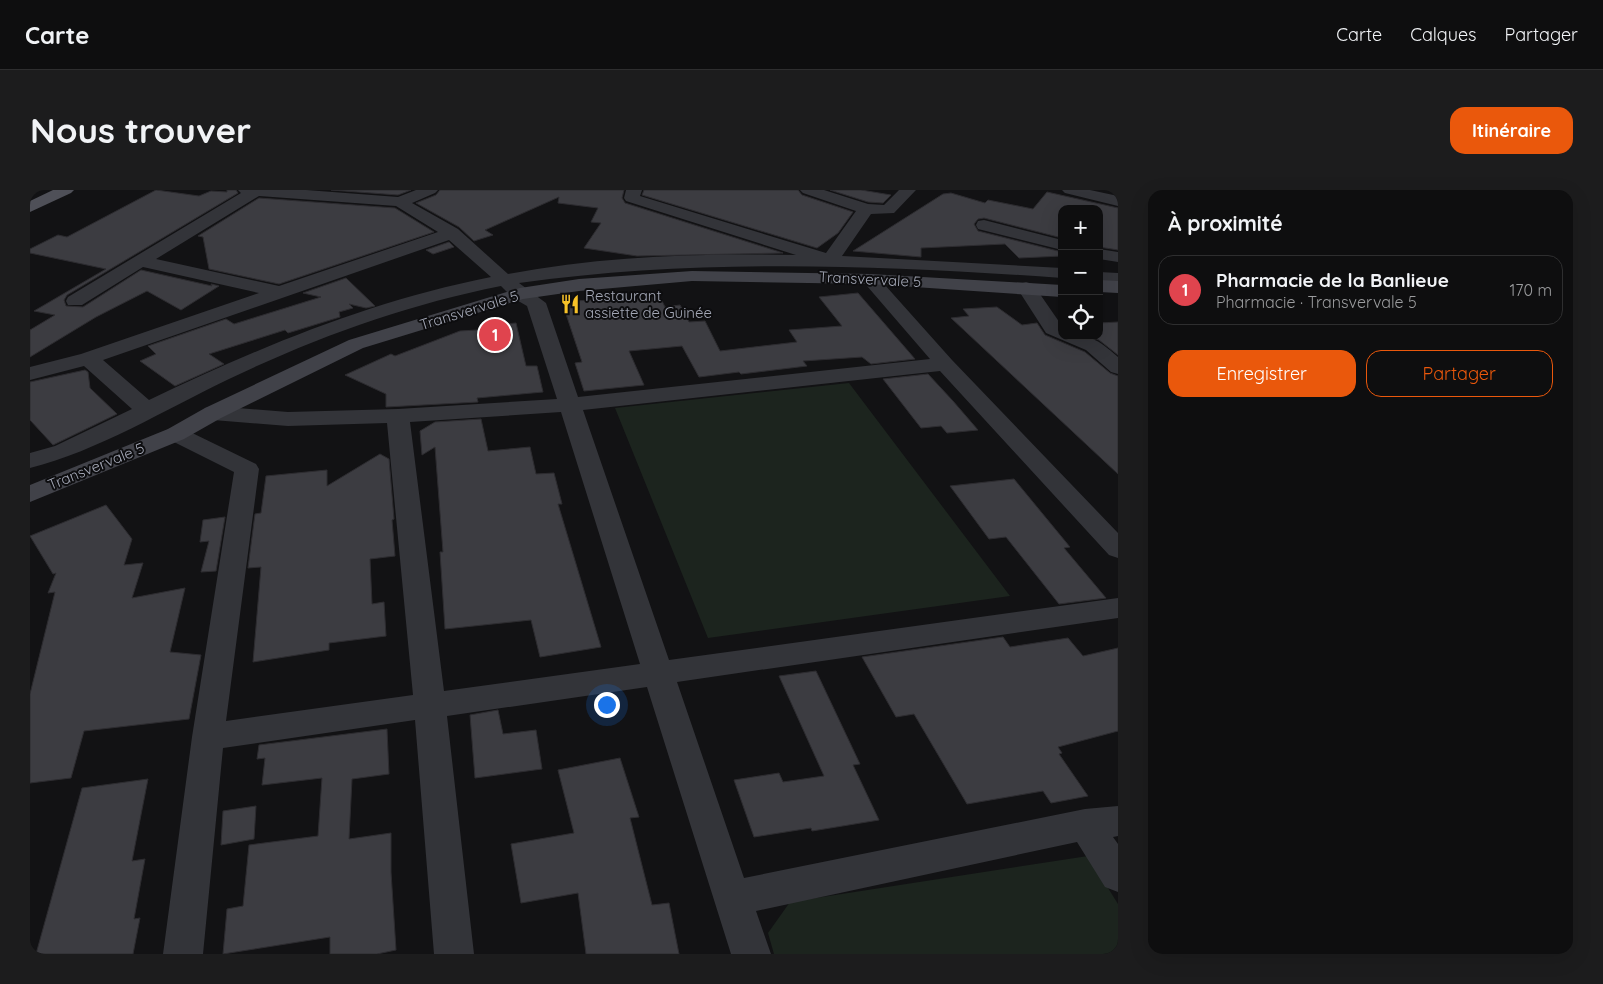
<!DOCTYPE html>
<html lang="fr">
<head>
<meta charset="utf-8">
<style>
	:root { --surface:#0e0e0f; --page:#1c1c1d; --text:#f1f3f6; --muted:#9b9c9e; --line:#2e2e2f; --accent:#ea580c }
	body { margin:0; font-family:Quicksand,sans-serif; background:var(--page); color:var(--text) }
	.controls { position:absolute; right:15px; top:15px; display:grid; overflow:hidden; border-radius:10px; box-shadow:0 5px 20px #0002 }
	.controls button { width:45px; height:45px; display:grid; place-items:center; padding:0; border:0; border-bottom:1px solid var(--line); background:var(--surface); color:var(--text); font:25px sans-serif }
	.you { position:absolute; left:576px; top:514px; width:18px; height:18px; margin:-12px; border:4px solid #fff; border-radius:50%; background:#1a73e8; box-shadow:0 0 0 8px #1a73e833 }
	.badge { display:grid; place-items:center; width:32px; height:32px; border-radius:50%; background:var(--accent); color:#fff; font-size:16px; font-weight:700 }
	.pin { position:absolute; translate:-50% -50%; border:2px solid #fff; box-shadow:0 1px 5px #0006 }
	.list { margin:0; padding:0; list-style:none }
	h2 { display:flex; justify-content:space-between; align-items:center; height:65px; margin:0; padding:0 20px; font-size:21px }
	h2 small { font-size:16px; font-weight:400; color:var(--muted) }
	.list li { display:grid; grid-template-columns:32px 1fr auto; gap:15px; align-items:center; box-sizing:border-box; height:70px; margin:0 10px 10px; padding:0 10px; border:1px solid var(--line); border-radius:15px }
	.list b { display:block; font-size:19px; white-space:nowrap }
	.list p { margin:0; font-size:16px; white-space:nowrap; color:var(--muted) }
	.list em { font-size:16px; font-style:normal; color:var(--muted) }
	.actions { display:flex; gap:10px; padding:15px 20px }
	.actions a { flex:1; padding:11px 0; border:1px solid var(--accent); border-radius:15px; text-align:center; font-size:18px; color:var(--accent) }
	.actions .main { background:var(--accent); color:#fff }
	.icon { flex:none; width:28px; height:28px; fill:none; stroke:currentColor; stroke-width:2; stroke-linecap:round; stroke-linejoin:round }
	.map { position:relative; flex:none; width:1088px; height:764px; overflow:hidden; border-radius:15px }
	header { display:flex; align-items:center; gap:30px; box-sizing:border-box; height:70px; padding:0 25px; background:var(--surface); border-bottom:1px solid var(--line) }
	header strong { font-size:24px }
	nav { display:flex; gap:28px; margin-inline-start:auto; font-size:18px }
	.intro { display:flex; align-items:center; justify-content:space-between; box-sizing:border-box; height:120px; padding:0 30px }
	h1 { margin:0; font-size:35px }
	.button { padding:12px 22px; border-radius:15px; background:var(--accent); color:#fff; font-size:18px; font-weight:700 }
	main { display:flex; gap:30px; padding:0 30px }
	aside { flex:1; background:var(--surface); border-radius:15px; box-shadow:0 5px 20px #0002 }
	.map>svg:first-child { display:block }
	.green { fill:#1c241e }
	.building { fill:#3c3c41; stroke:#2d2c30 }
	.lines { fill:none; stroke-linecap:round; stroke-linejoin:round }
	.minor { fill:#333439; fill-rule:evenodd }
	.secondary { fill:#414249; fill-rule:evenodd }
	.primary { fill:#4f5058; fill-rule:evenodd }
	.labels { text-anchor:middle; dominant-baseline:central; stroke-width:4; stroke-linejoin:round; paint-order:stroke }
	.far-street-label { font-size:15px; fill:#a3a7b5; stroke:#0d0d0f }
	.far-poi-label { font-size:15px; fill:#a3a7b5; stroke:#0d0d0f; text-anchor:start }
</style>
</head>
<body>
<header>
<strong>Carte</strong>
<nav><a>Carte</a><a>Calques</a><a>Partager</a></nav>
</header>
<div class="intro"><h1>Nous trouver</h1><a class="button">Itinéraire</a></div>
<main>
<div class="map">
<svg width="1088" height="764" viewBox="0 0 1088 764">
	<rect width="100%" height="100%" fill="#121214"/>
	<!-- green -->
	<path class="green" d="M 819,193 L 980,406 L 678,448 L 585,218 Z
		M 1058,666 L 1088,714 L 1088,764 L 744,764 L 738,743 L 760,712 Z"/>
	<!-- building -->
	<path class="building" d="M 126,0 L 169,6 L 181,1 L 197,2 L 197,0 L 206,0 L 208,3 L 37,105 L 34,110 L 36,116 L 53,117 L 111,80 L 182,96 L 181,94 L 189,96 L 151,120 L 117,101 L 66,127 L 0,167 L 0,140 L 25,125 L 4,121 L 76,79 L 0,63 L 0,59 L 28,45 L 37,47 Z
		M 301,0 L 381,0 L 368,5 Z
		M 410,0 L 594,0 L 592,8 L 595,13 L 753,63 L 607,66 L 554,58 L 571,33 L 561,32 L 568,18 L 528,13 L 529,7 L 455,40 L 463,45 L 444,51 L 429,37 L 386,13 L 406,5 Z
		M 614,0 L 768,0 L 772,5 L 823,22 L 808,43 L 787,58 L 612,5 Z
		M 800,0 L 831,0 L 861,5 L 853,13 L 838,12 Z
		M 1017,2 L 1088,18 L 1088,60 L 1069,57 L 1069,19 L 1032,19 L 1032,48 L 954,28 L 948,29 L 944,34 L 948,41 L 1032,62 L 1032,66 L 989,68 L 975,54 L 891,58 L 891,67 L 823,61 L 913,4 L 921,3 L 955,13 L 958,10 L 1003,19 Z
		M 229,8 L 365,18 L 404,42 L 249,94 L 179,79 L 173,47 L 168,46 Z
		M 419,52 L 424,57 L 403,64 L 396,60 Z
		M 316,88 L 345,116 L 336,118 L 319,114 L 323,118 L 309,122 L 310,127 L 258,143 L 255,140 L 179,164 L 194,174 L 145,196 L 110,171 L 126,164 L 118,156 L 196,129 L 204,134 L 291,107 L 273,103 Z
		M 828,103 L 885,169 L 841,174 L 832,167 L 773,171 L 777,176 L 711,184 L 709,182 L 669,187 L 652,156 L 599,161 L 614,195 L 554,201 L 545,173 L 552,172 L 532,112 L 587,108 L 585,111 L 630,107 L 635,117 L 650,115 L 659,132 L 675,131 L 690,161 L 767,152 L 759,140 L 812,136 L 789,107 Z
		M 967,117 L 992,135 L 1007,133 L 1015,145 L 1055,162 L 1080,183 L 1088,186 L 1088,284 L 921,128 L 939,126 L 933,119 Z
		M 1088,132 L 1088,165 L 1069,150 L 1060,146 L 1069,146 L 1069,133 Z
		M 486,133 L 496,176 L 507,176 L 513,202 L 447,208 L 448,212 L 356,217 L 356,204 L 315,185 L 361,164 L 365,166 L 430,141 L 464,139 L 463,135 Z
		M 55,180 L 58,182 L 60,198 L 87,224 L 23,255 L 0,230 L 0,192 Z
		M 898,184 L 923,211 L 948,240 L 917,243 L 911,236 L 891,238 L 853,189 Z
		M 451,229 L 458,261 L 500,257 L 506,284 L 524,283 L 532,314 L 528,314 L 571,457 L 510,467 L 501,430 L 415,439 L 410,362 L 413,362 L 405,257 L 392,265 L 390,241 L 405,232 Z
		M 350,264 L 359,269 L 364,329 L 362,330 L 365,366 L 340,369 L 342,414 L 354,412 L 356,446 L 299,453 L 299,460 L 223,472 L 231,377 L 218,378 L 225,324 L 231,323 L 236,286 L 297,280 L 297,296 Z
		M 984,289 L 1040,357 L 1034,358 L 1076,408 L 1029,414 L 976,347 L 959,349 L 920,296 Z
		M 76,315 L 102,349 L 94,375 L 113,373 L 102,408 L 155,398 L 140,462 L 171,465 L 159,529 L 54,541 L 41,588 L 0,593 L 0,504 L 25,402 L 18,403 L 26,383 L 23,384 L 0,346 Z
		M 195,327 L 186,381 L 171,382 L 179,351 L 170,352 L 173,330 Z
		M 973,447 L 980,457 L 1038,448 L 1053,466 L 1088,458 L 1088,541 L 1028,557 L 1032,563 L 1029,564 L 1058,606 L 1021,613 L 1013,601 L 937,614 L 884,524 L 866,527 L 832,467 Z
		M 786,481 L 830,574 L 823,575 L 849,630 L 782,641 L 781,638 L 724,647 L 704,590 L 749,583 L 753,592 L 794,586 L 749,486 Z
		M 468,520 L 473,544 L 506,540 L 512,579 L 445,588 L 440,525 Z
		M 357,539 L 359,584 L 322,589 L 319,649 L 361,643 L 361,682 L 366,760 L 347,764 L 300,764 L 300,747 L 193,764 L 197,719 L 213,716 L 219,655 L 288,646 L 292,588 L 232,595 L 235,568 L 227,569 L 229,555 Z
		M 590,568 L 609,627 L 600,628 L 622,715 L 639,713 L 649,764 L 556,764 L 548,703 L 491,713 L 481,654 L 544,643 L 528,580 Z
		M 118,589 L 102,671 L 115,669 L 104,729 L 110,728 L 103,764 L 6,764 L 52,598 Z
		M 226,616 L 224,649 L 191,655 L 193,621 Z"/>
	<g class="lines">
		<!-- minor -->
		<path class="minor" d="M 208,0 L 276,0 L 368,7 L 386,0 L 408,0 L 405,3 L 382,13 L 428,39 L 478,84 C 572,66 670,63 766,65 L 596,11 L 594,8 L 596,0 L 612,0 L 610,6 L 796,63 L 826,21 L 773,3 L 770,0 L 794,0 L 838,14 L 854,15 L 869,0 L 886,0 L 864,23 L 841,24 L 812,66 L 1032,78 L 1032,88 C 850,75 670,68 489,93 L 516,113 L 548,207 L 900,169 L 831,89 L 834,85 L 846,85 L 922,170 L 1088,343 L 1088,368 L 1079,365 L 910,181 L 553,220 L 639,470 L 1088,408 L 1088,428 L 647,492 L 714,688 L 1055,619 L 1088,616 L 1088,646 L 1083,647 L 1088,654 L 1088,702 L 1075,697 L 1047,652 L 726,721 L 741,764 L 701,764 L 617,497 L 417,526 L 444,764 L 404,764 L 385,530 L 193,558 L 173,764 L 133,764 L 162,547 L 204,282 L 138,249 L 134,244 L 138,239 L 146,237 L 154,239 L 226,274 L 229,279 L 196,531 L 383,505 L 357,233 L 258,236 L 183,230 L 175,228 L 172,223 L 175,218 L 183,216 L 258,222 L 368,219 L 527,209 L 497,116 L 483,108 L 471,96 C 376,115 287,147 199,189 C 136,219 68,261 0,278 L 0,263 L 25,256 L 102,219 L 54,176 L 0,190 L 0,177 L 51,164 L 229,103 L 113,77 L 52,115 L 38,115 L 36,111 L 38,107 L 211,3 ZM 229,6 L 366,16 L 408,42 L 249,96 L 126,69 ZM 419,50 L 461,87 C 340,111 230,157 119,210 L 73,170 ZM 531,222 L 610,474 L 414,501 L 380,232 Z
			M 1032,0 L 1060,0 L 1088,6 L 1088,16 L 1035,3 Z
			M 954,30 L 1032,50 L 1032,60 L 948,39 L 946,35 L 948,31 Z
			M 1069,59 L 1088,62 L 1088,72 L 1069,69 Z
			M 1069,82 L 1088,83 L 1088,93 L 1069,92 Z
			M 996,92 L 1003,94 L 1032,136 L 1032,146 C 1062,146 1065,147 1088,167 L 1088,184 L 1081,182 L 1056,160 L 1016,143 L 987,98 L 989,94 Z"/>
		<!-- secondary -->
		<path class="secondary" d="M 662,81 L 840,84 L 1032,95 L 1032,107 L 840,94 L 662,91 L 549,101 L 493,109 L 333,158 L 191,228 L 154,249 L 0,312 L 0,295 L 138,239 L 175,218 L 319,150 L 490,98 L 549,89 Z
			M 1069,90 L 1088,91 L 1088,103 L 1069,102 Z"/>
		<!-- primary -->
		<path class="primary" d="M 23,0 L 44,0 L 41,3 L 0,22 L 0,11 Z"/>
	</g>
	<!-- icons -->
	<defs>
		<symbol id="restaurant-bare" viewBox="-9 -9 18 18"><path d="M-5-6h1v4h1v-4h1v4h1v-4h1v5L-1.5 .5V6h-2V.5L-5-1ZM5-6V6H3V1.5H1.5Q1.5-4 5-6Z" fill="#f6c128" stroke="#0d0d0f" stroke-width="2.5" paint-order="stroke"/></symbol>
	</defs>
	<g fill-rule="evenodd">
		<use href="#restaurant-bare" x="526" y="100" width="28" height="28"/>
	</g>
	<g class="labels">
		<!-- far-street labels -->
		<g class="far-street-label">
			<text transform="translate(840 89) rotate(3)">Transvervale 5</text>
			<text transform="translate(439 120) rotate(-17)">Transvervale 5</text>
			<text transform="translate(66 276) rotate(-22)">Transvervale 5</text>
		</g>
		<!-- far-poi labels -->
		<g class="far-poi-label">
			<text x="555" y="105">Restaurant<tspan x="555" dy="17">assiette de Guinée</tspan></text>
		</g>
	</g>
</svg>
<div class="controls">
<button>+</button>
<button>−</button>
<button><svg class="icon" aria-label="locate" viewBox="0 0 24 24"><circle cx="12" cy="12" r="6"/><path d="M12 2v4M12 18v4M2 12h4M18 12h4"/></svg></button>
</div>
<div class="you"></div>
<div class="pin badge" style="left:465px;top:145px;background:#e0444e">1</div>
</div>
<aside>
<h2>À proximité<small></small></h2>
<ul class="list">
<li><span class="badge" style="background:#e0444e">1</span><div><b>Pharmacie de la Banlieue</b><p>Pharmacie · Transvervale 5</p></div><em>170 m</em></li>
</ul>
<div class="actions"><a class="main">Enregistrer</a><a>Partager</a></div>
</aside>
</main>
</body>
</html>
